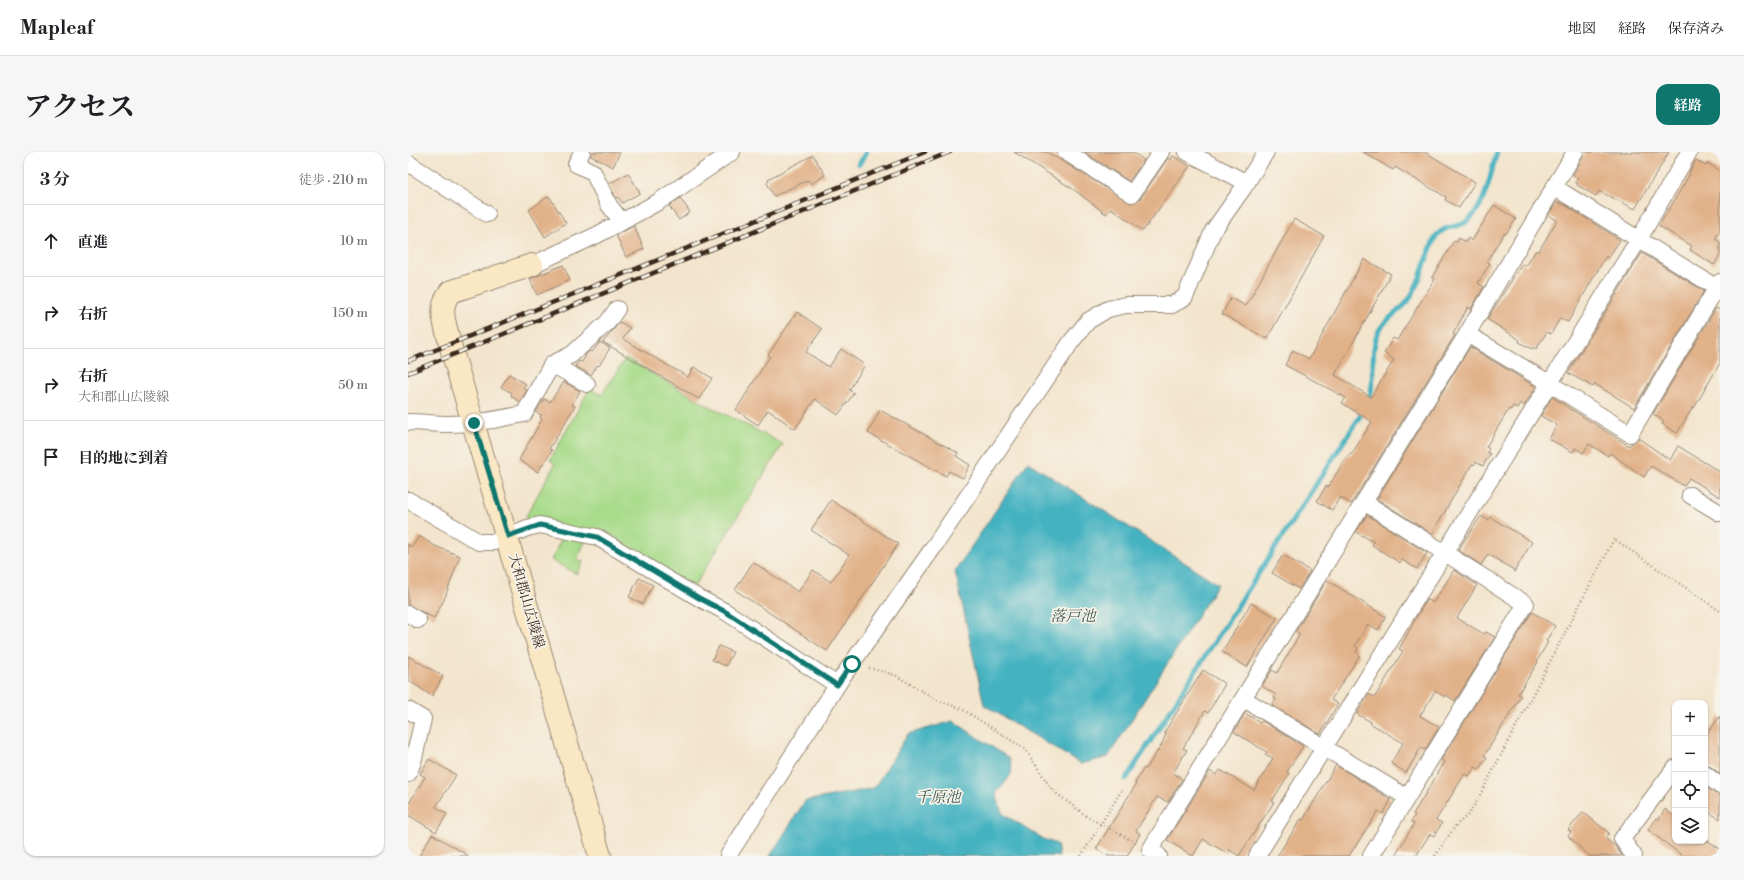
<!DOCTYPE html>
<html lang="ja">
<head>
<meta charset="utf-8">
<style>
	:root { --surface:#fff; --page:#f6f6f6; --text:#202124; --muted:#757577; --line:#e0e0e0; --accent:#0f766e }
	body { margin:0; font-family:"Libre Bodoni","Noto Serif JP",serif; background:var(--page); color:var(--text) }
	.controls { position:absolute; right:12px; bottom:12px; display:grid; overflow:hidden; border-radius:8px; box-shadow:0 1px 3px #0004 }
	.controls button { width:36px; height:36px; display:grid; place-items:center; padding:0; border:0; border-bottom:1px solid var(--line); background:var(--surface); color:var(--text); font:20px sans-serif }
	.stop { position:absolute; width:12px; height:12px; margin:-9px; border:3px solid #0f766e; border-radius:50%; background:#fff }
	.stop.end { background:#0f766e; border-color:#fff; box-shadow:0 1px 4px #0008 }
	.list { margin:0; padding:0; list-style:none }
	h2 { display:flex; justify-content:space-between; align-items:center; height:52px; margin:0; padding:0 16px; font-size:17px }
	h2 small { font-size:13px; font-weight:400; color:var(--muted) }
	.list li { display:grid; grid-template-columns:26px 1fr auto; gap:12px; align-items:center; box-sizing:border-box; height:72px; padding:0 16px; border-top:1px solid var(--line) }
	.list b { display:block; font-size:15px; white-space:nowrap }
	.list p { margin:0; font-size:13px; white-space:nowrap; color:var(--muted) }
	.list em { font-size:13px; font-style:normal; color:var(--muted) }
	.icon { flex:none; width:22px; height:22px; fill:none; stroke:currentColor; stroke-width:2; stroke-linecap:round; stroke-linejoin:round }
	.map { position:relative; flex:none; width:1312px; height:704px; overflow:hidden; border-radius:12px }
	header { display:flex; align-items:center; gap:24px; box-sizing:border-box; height:56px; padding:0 20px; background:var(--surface); border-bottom:1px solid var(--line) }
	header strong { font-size:19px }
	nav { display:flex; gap:22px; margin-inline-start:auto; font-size:14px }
	.intro { display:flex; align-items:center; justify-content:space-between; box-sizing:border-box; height:96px; padding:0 24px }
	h1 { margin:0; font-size:28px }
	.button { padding:10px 18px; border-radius:12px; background:var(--accent); color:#fff; font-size:14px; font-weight:700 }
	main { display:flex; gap:24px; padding:0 24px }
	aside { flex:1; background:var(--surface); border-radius:12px; box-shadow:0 1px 3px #0004 }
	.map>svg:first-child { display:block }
	.green { fill:#a8db8a; stroke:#728254 }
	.water { fill:#45b2c1; stroke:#406e70 }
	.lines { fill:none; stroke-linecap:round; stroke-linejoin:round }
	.stream { stroke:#45b2c1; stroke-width:5 }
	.building { fill:#e1b188 }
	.minor-casing { stroke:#978876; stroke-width:18 }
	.secondary-casing { stroke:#978876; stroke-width:24 }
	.path { stroke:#978876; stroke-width:2.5; stroke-dasharray:1 3; stroke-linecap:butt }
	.minor { stroke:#fff; stroke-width:16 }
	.secondary { stroke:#fae7c3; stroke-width:22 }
	.rail-casing { stroke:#3b2a1e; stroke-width:4.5 }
	.rail { stroke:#f7f3e8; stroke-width:3; stroke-dasharray:9; stroke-linecap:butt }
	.route { stroke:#0f766e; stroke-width:5 }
	.labels { text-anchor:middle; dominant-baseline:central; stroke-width:3.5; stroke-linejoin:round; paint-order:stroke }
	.street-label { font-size:14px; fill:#3b2a1e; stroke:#f7f3e8 }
	.water-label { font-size:15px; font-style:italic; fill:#3e5a57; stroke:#f7f3e8 }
</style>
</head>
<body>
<header>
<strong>Mapleaf</strong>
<nav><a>地図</a><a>経路</a><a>保存済み</a></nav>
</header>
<div class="intro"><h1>アクセス</h1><a class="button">経路</a></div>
<main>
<aside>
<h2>3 分<small>徒歩 · 210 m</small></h2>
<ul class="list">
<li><svg class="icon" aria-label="ahead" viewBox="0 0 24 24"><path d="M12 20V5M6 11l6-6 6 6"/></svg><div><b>直進</b></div><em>10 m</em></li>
<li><svg class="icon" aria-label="right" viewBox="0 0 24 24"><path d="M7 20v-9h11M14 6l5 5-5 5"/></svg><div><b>右折</b></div><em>150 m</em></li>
<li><svg class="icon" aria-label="right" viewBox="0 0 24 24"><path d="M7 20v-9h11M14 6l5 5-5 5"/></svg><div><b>右折</b><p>大和郡山広陵線</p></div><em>50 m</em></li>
<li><svg class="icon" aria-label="arrive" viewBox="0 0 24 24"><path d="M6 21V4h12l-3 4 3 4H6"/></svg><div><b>目的地に到着</b></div></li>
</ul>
</aside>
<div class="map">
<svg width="1312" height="704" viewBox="0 0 1312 704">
	<rect width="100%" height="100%" fill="#f7f3e8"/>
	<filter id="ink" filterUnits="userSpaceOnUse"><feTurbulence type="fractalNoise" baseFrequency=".025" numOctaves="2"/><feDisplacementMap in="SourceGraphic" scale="8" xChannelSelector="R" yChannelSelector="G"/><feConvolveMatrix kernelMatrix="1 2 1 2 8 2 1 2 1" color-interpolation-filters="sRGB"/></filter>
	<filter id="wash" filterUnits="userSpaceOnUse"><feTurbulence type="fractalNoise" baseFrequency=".012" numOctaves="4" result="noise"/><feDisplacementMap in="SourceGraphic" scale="16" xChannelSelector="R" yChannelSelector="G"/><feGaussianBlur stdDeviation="0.9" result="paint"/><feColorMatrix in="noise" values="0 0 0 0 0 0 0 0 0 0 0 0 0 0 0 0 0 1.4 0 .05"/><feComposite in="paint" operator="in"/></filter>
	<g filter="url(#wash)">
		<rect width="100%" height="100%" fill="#f3e5cd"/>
		<!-- green -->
		<path class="green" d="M 218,206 L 299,253 L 375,292 L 285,436 L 189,380 L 119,373 L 118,364 L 147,312 L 142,308 L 182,236 L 193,243 Z
			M 156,382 L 178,388 L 169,407 L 175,410 L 169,422 L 143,408 Z"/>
		<!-- water -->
		<path class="water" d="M 620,310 L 810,432 L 700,605 L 673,612 L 576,553 L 547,419 Z
			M 545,569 L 601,606 C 609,622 598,629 588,641 L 594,661 L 635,687 L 649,692 L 651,704 L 362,704 L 397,649 L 466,636 L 500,582 Z"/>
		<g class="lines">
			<!-- stream -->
			<path class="stream" d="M 451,12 L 458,0
				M 960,249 C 969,228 961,204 969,183 C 974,168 991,161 1000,149 C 1012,133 1018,103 1028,84 C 1040,71 1048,77 1058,70 C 1078,56 1082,22 1089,0
				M 718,627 L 956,258"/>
		</g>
		<g id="blocks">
			<!-- building -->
			<path class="building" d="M 183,0 L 212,0 L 205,15 L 183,4 Z
				M 606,0 L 639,0 L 723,51 L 732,47 L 760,6 L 763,8 L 765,4 L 782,14 L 735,79 L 703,56 L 698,62 L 665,37 Z
				M 676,0 L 724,0 L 736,8 L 721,29 Z
				M 955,0 L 1017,0 L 1067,30 L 1051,56 L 1037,48 L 1038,45 L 987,15 L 985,18 Z
				M 1178,0 L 1261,0 L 1227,57 L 1191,39 L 1188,44 L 1169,33 L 1170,31 L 1167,30 L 1170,26 L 1165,23 Z
				M 405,3 L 417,23 L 403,32 L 400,28 L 366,44 L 359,31 L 361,29 L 360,27 Z
				M 1288,8 L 1298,14 L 1300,11 L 1312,19 L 1312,79 L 1307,87 L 1312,90 L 1312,103 L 1306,113 L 1282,98 L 1284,94 L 1251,74 L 1282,22 L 1281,21 Z
				M 220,21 L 232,41 L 214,51 L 210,45 L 208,46 L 201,32 Z
				M 141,44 L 158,71 L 137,85 L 121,58 Z
				M 272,46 L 282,60 L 271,68 L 261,54 Z
				M 1149,50 L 1157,53 L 1212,88 L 1200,106 L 1198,104 L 1160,170 L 1152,166 L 1143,182 L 1139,180 L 1128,197 L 1125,195 L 1124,197 L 1111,190 L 1112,188 L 1079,167 L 1114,112 L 1118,114 L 1128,98 L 1130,100 L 1132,97 L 1147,72 L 1149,68 L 1140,63 Z
				M 1086,53 L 1108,67 L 1098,82 L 1096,81 L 1079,109 L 1082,111 L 1070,131 L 1076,135 L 1063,157 L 1060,155 L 1045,182 L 1047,183 L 943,352 L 932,345 L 924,358 L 909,349 L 918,334 L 920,335 L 941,302 L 943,303 L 964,270 L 934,251 L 938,246 L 877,213 L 885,198 L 901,207 L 956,107 L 983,122 L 927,223 L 963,245 L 986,208 L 976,201 L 985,186 L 989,188 L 1027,127 L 1024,125 L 1046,89 L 1049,90 L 1051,86 L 1058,90 L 1060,86 L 1064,89 Z
				M 886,67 L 916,84 L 859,187 L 814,162 L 823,146 L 838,154 Z
				M 226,74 L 236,97 L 218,105 L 208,83 Z
				M 1234,101 L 1296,139 L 1226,256 L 1187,232 L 1185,235 L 1160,221 Z
				M 155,113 L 162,128 L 129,143 L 122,127 Z
				M 1308,156 L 1312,158 L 1312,211 L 1286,256 L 1285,255 L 1269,281 L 1254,272 L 1256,269 L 1245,262 Z
				M 389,160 L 414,177 L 398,200 L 421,215 L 433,197 L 457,213 L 441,238 L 446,241 L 430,263 L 407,247 L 387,277 L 360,258 L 350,273 L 328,258 L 362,204 L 360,203 Z
				M 212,170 L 222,176 L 215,187 L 280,225 L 286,215 L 304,226 L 291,247 L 195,190 Z
				M 192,190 L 202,196 L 191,214 L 189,213 L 183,223 L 167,214 L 171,209 L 174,210 L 179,201 L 182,199 L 184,200 Z
				M 1062,195 L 1128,235 L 1116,254 L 1112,251 L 1109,256 L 1105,254 L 1103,258 L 1101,257 L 1078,295 L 1081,297 L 1079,300 L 1082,302 L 1075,314 L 1068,310 L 1066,313 L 1064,312 L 1024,382 L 969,347 Z
				M 101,222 L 118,232 L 115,236 L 119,238 L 112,250 L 103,244 L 104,241 L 93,235 Z
				M 156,230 L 172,239 L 164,253 L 167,254 L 141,297 L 144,298 L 130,320 L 111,308 L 134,267 L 132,265 L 134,263 L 128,260 L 136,247 L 142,250 Z
				M 1144,245 L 1221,294 L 1230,286 L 1262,308 L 1270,294 L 1312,320 L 1312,345 L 1281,326 L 1276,334 L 1243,314 L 1236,325 L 1202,301 L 1200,304 L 1181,292 L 1175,301 L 1167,296 L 1165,300 L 1141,287 L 1149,273 L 1133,264 Z
				M 472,258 L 550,301 L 548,304 L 562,313 L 555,326 L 541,319 L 538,324 L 460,281 Z
				M 423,348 L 490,392 L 419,499 L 327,438 L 345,410 L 390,440 L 405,418 L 423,430 L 441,403 L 403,378 Z
				M 959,363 L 1019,401 L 1009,417 L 994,408 L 992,411 L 964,393 L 966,390 L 948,380 Z
				M 1073,364 L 1080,368 L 1082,365 L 1124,390 L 1106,420 L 1106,418 L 1080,402 L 1073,413 L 1050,398 Z
				M 11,384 L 27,394 L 52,404 L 36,448 L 26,466 L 0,453 L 0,392 L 4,395 Z
				M 875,403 L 902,419 L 891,437 L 864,421 Z
				M 1046,418 L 1069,433 L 1049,466 L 1076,482 L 1078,480 L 1087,485 L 1047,549 L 1038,543 L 1037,545 L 1027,539 L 1012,564 L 1031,575 L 1017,598 L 1013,595 L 998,621 L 983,611 L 995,591 L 962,571 L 963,570 L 949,562 L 961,542 L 967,545 L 995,499 L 991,497 L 1019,447 L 1025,451 Z
				M 231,426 L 245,433 L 235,452 L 221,445 Z
				M 919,428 L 978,465 L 970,478 L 960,472 L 947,494 L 950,496 L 948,500 L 952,503 L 923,548 L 930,552 L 912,582 L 864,553 L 868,547 L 866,546 L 868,543 L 854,534 L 864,518 L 869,521 L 892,482 L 888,479 Z
				M 843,451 L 869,466 L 839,515 L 814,500 Z
				M 1124,460 L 1147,474 L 1138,489 L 1140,490 L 1129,509 L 1130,510 L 1110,542 L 1113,544 L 1076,604 L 1079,605 L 1071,617 L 1067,615 L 1061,624 L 1057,622 L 1028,668 L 1034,671 L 1026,684 L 1022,682 L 1008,704 L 987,704 L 1006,672 L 1003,670 L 1007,663 L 1005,662 L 1037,610 L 1033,608 Z
				M 311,494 L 325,500 L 318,514 L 304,508 Z
				M 0,504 L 35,524 L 24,544 L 0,528 Z
				M 795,518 L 817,532 L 800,561 L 797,559 L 775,596 L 779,598 L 765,621 L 774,627 L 760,650 L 749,645 L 728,679 L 732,682 L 719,704 L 700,704 L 688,697 L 728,632 L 727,631 L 736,616 L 738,617 L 754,592 L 758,582 L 756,581 Z
				M 837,561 L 852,571 L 854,569 L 895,594 L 879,620 L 881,622 L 864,649 L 866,650 L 831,704 L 820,697 L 817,700 L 795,687 L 785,704 L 759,688 L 802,619 L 808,623 L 812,618 L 846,638 L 865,606 L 857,602 L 859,600 L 826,580 Z
				M 1312,564 L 1312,622 L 1303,615 L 1297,613 L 1297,585 Z
				M 21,607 L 48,623 L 28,655 L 39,662 L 28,680 L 0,663 L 0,653 L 17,625 L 12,622 Z
				M 928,613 L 983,648 L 975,662 L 970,659 L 941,704 L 869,704 L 893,667 L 895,668 Z
				M 1297,634 L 1306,641 L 1312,643 L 1312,667 L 1297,658 Z
				M 1257,657 L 1267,665 L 1267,689 L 1300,689 L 1312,697 L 1312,704 L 1275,704 L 1240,678 L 1249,666 L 1251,667 Z
				M 1175,660 L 1201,681 L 1197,686 L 1208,695 L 1214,704 L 1181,704 L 1160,684 L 1163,680 L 1160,678 Z
				M 24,682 L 61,704 L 11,704 Z"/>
		</g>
	</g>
	<g filter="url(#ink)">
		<use href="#blocks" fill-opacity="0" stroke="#978876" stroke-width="1"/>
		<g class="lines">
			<defs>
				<path id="minor" d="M 174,0 L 168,12 L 185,20 L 201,53 L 214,70
					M 658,0 L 724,42 L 753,0
					M 779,0 L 839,31
					M 0,11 L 79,62
					M 1146,35 L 1309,136
					M 124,113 L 189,83 L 250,50 L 324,0
					M 1059,182 L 1141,231 L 1222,282 L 1312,130
					M 144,212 L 179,232
					M 0,270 C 13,270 27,272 40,272 C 66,272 91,267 116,262 L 144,212 L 163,203 L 199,171 L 209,157
					M 1282,343 L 1312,361
					M 0,348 L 71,390 L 86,390 L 119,376 L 132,373 L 189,385 L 291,446 L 318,460 L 429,533
					M 956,350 L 1118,452 L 963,704
					M 0,462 L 10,468
					M 836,547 L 998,645
					M 0,558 L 15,567 L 5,610 L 0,622
					M 1297,622 L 1312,634
					M 320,704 L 435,524 L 525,396 L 663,190 L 680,169 L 700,157 L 718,153 L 764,153 L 777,145 L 805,79 L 836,35 L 858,0
					M 751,704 L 742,698 L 1059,182 L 1167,0
					M 849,704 L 1231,87 L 1281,0
					M 1226,704 L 1214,687 L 1267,616"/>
				<path id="secondary" d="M 124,113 L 42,140 C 29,157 38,173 42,192 L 192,704"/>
			</defs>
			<!-- minor casing -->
			<use href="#minor" class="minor-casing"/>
			<!-- secondary casing -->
			<use href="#secondary" class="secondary-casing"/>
			<!-- path -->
			<path class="path" d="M 461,516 L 487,523 L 529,548 L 554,557 L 617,597 L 645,639 L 681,666 L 729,691
				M 673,704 L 715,636
				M 1027,704 L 1048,673 L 1059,664 L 1069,649 L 1206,387 L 1312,459"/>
			<!-- minor -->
			<use href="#minor" class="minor"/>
			<!-- secondary -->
			<use href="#secondary" class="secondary"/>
			<defs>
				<path id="rail" d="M 0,209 L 517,0
					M 0,221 L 542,0"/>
			</defs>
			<!-- rail casing -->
			<use href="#rail" class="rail-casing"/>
			<!-- rail -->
			<use href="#rail" class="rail"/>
		</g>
	</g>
	<g class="lines" filter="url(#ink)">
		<!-- route -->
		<path class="route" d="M 66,271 L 100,384 L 132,373 L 189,385 L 291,446 L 318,460 L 429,533 L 444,512"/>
	</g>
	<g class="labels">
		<!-- street labels -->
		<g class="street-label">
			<text transform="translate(118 449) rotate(74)">大和郡山広陵線</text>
		</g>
		<!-- water labels -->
		<g class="water-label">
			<text x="665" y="464">落戸池</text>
			<text x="530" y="645">千原池</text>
		</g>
	</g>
</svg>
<div class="controls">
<button>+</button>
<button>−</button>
<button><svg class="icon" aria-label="locate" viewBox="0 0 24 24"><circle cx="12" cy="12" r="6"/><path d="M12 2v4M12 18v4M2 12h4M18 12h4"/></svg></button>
<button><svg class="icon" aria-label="layers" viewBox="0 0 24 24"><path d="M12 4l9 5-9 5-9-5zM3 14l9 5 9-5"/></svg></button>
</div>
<div class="stop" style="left:444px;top:512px"></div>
<div class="stop end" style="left:66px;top:271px"></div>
</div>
</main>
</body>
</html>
